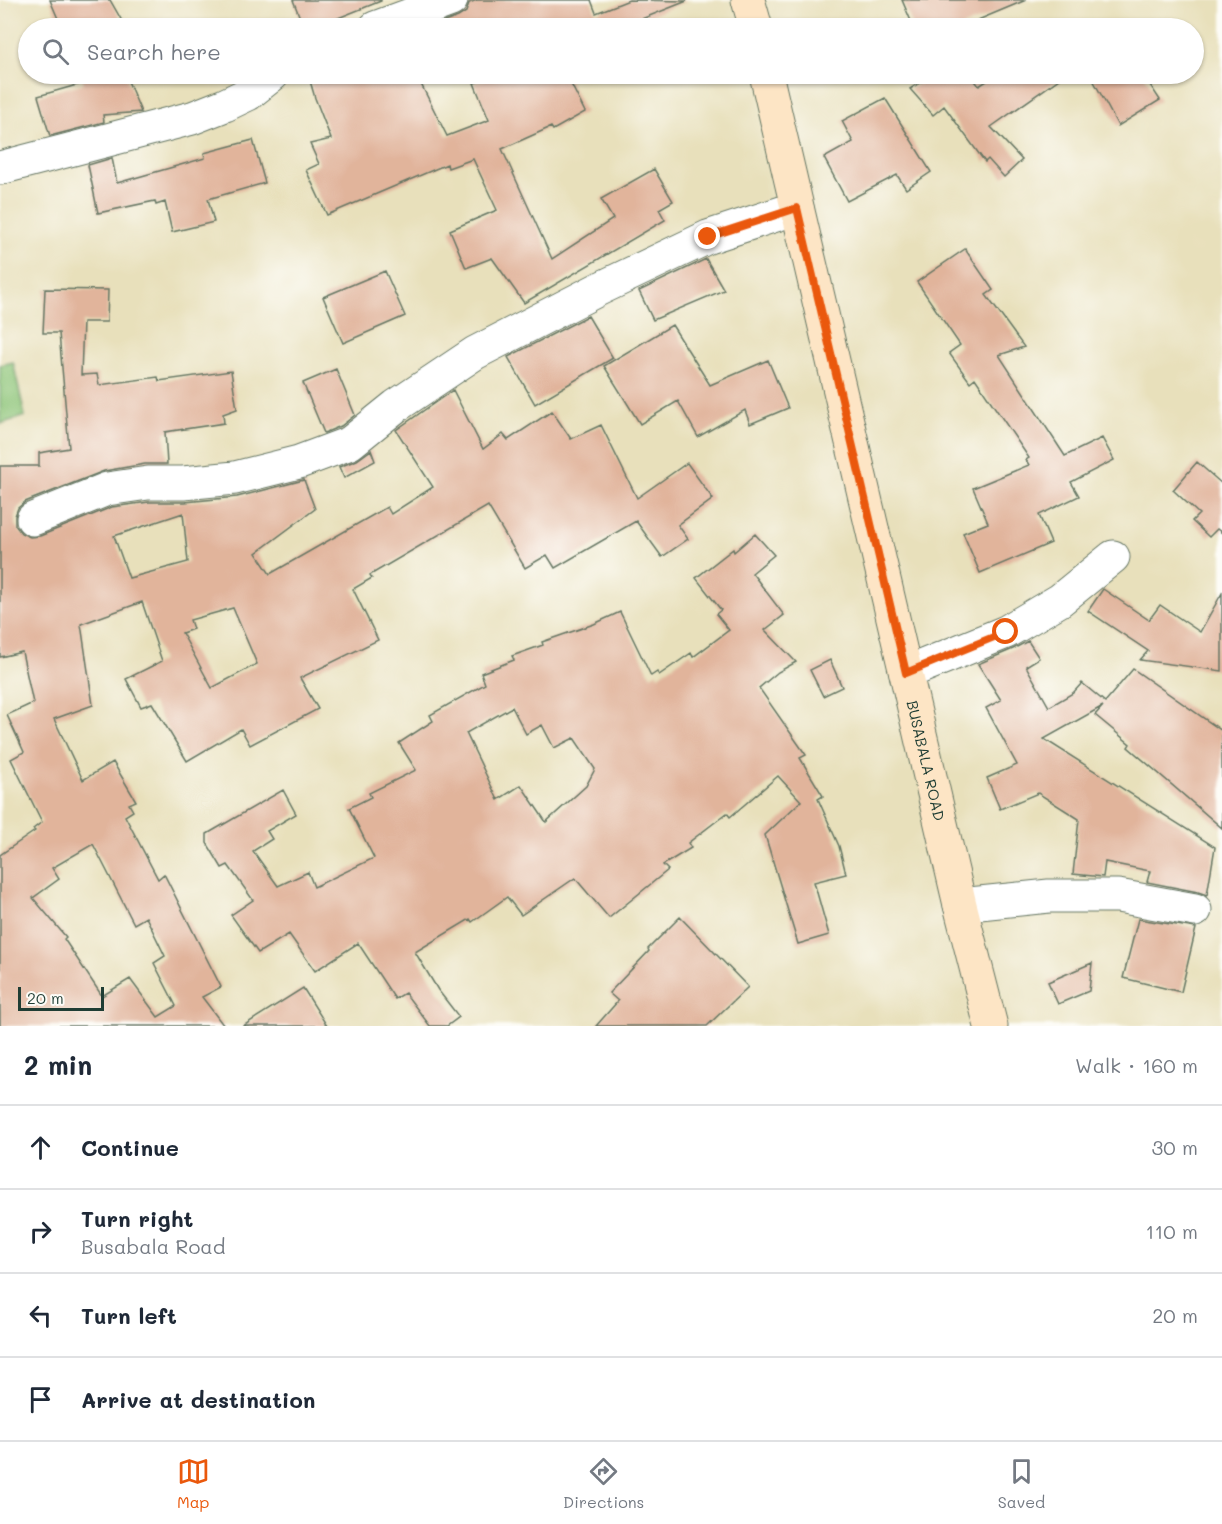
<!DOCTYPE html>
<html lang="en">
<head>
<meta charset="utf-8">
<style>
	:root { --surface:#fff; --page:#f6f6f7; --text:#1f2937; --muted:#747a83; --line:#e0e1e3; --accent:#ea580c }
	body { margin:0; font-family:Mali,sans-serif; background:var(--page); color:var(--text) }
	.scale { position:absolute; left:18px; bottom:15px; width:86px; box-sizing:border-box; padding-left:6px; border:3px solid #1f3d34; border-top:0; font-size:16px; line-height:21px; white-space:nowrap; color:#1f3d34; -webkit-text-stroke:4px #fdfcf7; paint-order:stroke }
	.stop { position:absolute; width:18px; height:18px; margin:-14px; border:4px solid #ea580c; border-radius:50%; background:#fff }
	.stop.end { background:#ea580c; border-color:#fff; box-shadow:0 2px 6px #0008 }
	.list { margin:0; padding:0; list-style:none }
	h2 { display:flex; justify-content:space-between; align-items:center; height:78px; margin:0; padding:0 24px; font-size:26px }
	h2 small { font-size:20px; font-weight:400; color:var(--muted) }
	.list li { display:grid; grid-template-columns:39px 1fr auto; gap:18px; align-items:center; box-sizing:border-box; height:84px; padding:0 24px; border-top:2px solid var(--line) }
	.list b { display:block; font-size:22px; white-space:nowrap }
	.list p { margin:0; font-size:20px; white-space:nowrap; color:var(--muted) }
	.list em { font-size:20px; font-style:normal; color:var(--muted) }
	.icon { flex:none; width:33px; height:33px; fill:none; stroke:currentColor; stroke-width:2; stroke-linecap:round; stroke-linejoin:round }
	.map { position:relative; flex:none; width:1222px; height:1026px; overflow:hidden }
	.search { position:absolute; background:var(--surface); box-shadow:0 2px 4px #0004; left:18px; right:18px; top:18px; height:66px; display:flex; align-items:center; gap:15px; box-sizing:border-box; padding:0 21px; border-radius:33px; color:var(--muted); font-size:22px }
	.sheet { height:414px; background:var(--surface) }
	nav { display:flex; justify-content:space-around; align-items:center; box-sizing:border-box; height:84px; border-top:2px solid var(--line); background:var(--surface); font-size:16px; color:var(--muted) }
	nav a { display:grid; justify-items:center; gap:3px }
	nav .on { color:var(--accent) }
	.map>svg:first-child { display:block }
	.green { fill:#8dc578; stroke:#568156; stroke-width:1.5 }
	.building { fill:#e1b49b; fill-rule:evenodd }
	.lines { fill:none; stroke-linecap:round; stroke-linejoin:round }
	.street-casing { stroke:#657663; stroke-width:35 }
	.secondary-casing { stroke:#657663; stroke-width:35 }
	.street { stroke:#fff; stroke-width:33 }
	.secondary { stroke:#fde5c5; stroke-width:33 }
	.route { stroke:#ea580c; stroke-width:8 }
	.labels { text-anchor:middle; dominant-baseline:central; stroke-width:4.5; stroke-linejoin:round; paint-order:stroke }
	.street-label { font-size:15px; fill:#1f3d34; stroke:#fdfcf7 }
</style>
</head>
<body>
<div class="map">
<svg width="1222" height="1026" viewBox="0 0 1222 1026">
	<rect width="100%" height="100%" fill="#fdfcf7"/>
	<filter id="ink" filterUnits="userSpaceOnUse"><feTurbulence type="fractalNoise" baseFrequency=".0167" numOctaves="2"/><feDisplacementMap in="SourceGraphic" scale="12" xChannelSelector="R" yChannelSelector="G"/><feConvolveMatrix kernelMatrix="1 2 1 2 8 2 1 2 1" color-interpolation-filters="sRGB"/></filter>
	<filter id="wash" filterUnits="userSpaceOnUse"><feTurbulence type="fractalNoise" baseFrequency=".008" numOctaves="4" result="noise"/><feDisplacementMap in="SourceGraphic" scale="24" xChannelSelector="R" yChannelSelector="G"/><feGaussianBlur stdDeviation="1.35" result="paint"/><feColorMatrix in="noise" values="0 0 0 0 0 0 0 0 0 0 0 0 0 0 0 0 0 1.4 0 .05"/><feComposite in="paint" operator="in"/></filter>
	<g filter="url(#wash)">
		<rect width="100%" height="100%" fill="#e8e0bb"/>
		<!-- green -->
		<path class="green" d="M 13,362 L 25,416 L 0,424 L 0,365 Z"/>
		<g id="blocks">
			<!-- building -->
			<path class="building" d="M 50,0 L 110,0 L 126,28 L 62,28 Z
				M 293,0 L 381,0 L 381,1 L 313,28 L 304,28 Z
				M 477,0 L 591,0 L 596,13 L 629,0 L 687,1 L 619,28 L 428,28 L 458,17 L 466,12 L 469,3 Z
				M 902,0 L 1026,0 L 959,28 L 914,28 Z
				M 80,74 L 125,74 L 141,112 L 103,115 L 104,122 L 50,136 L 38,96 L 84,83 Z
				M 308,74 L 416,74 L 447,136 L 489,120 L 474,83 L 498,74 L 566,74 L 585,112 L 553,130 L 551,127 L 502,149 L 552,259 L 613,219 L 601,199 L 654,169 L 673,201 L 659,209 L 665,220 L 524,303 L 492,258 L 466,268 L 450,230 L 497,210 L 473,159 L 448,168 L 447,164 L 327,215 L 306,170 L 319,164 L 310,144 L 331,139 L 315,98 Z
				M 933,74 L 970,74 L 979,86 L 998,74 L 1066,74 L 991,127 L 1022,160 L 1004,177 L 988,159 L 985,162 L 944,106 L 933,115 L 910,89 Z
				M 1090,74 L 1143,74 L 1160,100 L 1118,126 Z
				M 885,98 L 931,172 L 906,189 L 897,175 L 847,201 L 824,158 L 853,142 L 842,121 Z
				M 253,140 L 265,183 L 208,199 L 214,222 L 172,232 L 165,202 L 156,205 L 155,201 L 98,213 L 88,165 L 112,158 L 117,183 L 205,158 L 204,153 Z
				M 965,249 L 993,290 L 986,295 L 1024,347 L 999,355 L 1065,456 L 1102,438 L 1114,460 L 1071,482 L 1079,496 L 1039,515 L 1051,543 L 980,573 L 963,533 L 988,523 L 973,488 L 1029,465 L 1026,460 L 1029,458 L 975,378 L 970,382 L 949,353 L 960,345 L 917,282 Z
				M 706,259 L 724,290 L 653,320 L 639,291 Z
				M 385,271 L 405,316 L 343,343 L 323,297 Z
				M 45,289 L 108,290 L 107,322 L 83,322 L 81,375 L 97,374 L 99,385 L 158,377 L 159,381 L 231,371 L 237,409 L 223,414 L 224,423 L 165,432 L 167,464 L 145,464 L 104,471 L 25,502 L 18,508 L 15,516 L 15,525 L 21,533 L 30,537 L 40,536 L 112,507 L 149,502 L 185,502 L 237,497 L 304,480 L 315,509 L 256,553 L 270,574 L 387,507 L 391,514 L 433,487 L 396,430 L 453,390 L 483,449 L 503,434 L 508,440 L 552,411 L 571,439 L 601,425 L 637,498 L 687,463 L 713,499 L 678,525 L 688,539 L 662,557 L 636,521 L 555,568 L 547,555 L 525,568 L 488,506 L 370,575 L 372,578 L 353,589 L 378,640 L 300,678 L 318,709 L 250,745 L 241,729 L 187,761 L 152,703 L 141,707 L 126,679 L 162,661 L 142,602 L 81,624 L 93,705 L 54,719 L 83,780 L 113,762 L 136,801 L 129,804 L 133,811 L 125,816 L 158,879 L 164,874 L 221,987 L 202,997 L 224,1026 L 0,1026 L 0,855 L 35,831 L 33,829 L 42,822 L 11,759 L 24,752 L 7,715 L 33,703 L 22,652 L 0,657 L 0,466 L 39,466 L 39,453 L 69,448 L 59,333 L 43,333 ZM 183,513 L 188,562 L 129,578 L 114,536 ZM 233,608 L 257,664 L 212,688 L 182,633 L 193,629 L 190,620 ZM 93,844 L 134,924 L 146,917 L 165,956 L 154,963 L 176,1006 L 158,1017 L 130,979 L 102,996 L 64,939 L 66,937 L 33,898 L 59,879 L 52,868 Z
				M 588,316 L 613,358 L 535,404 L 508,357 Z
				M 672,325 L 710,385 L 768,360 L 788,408 L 750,424 L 745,410 L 698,437 L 678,401 L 640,424 L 604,366 Z
				M 336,369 L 355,415 L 341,426 L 324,433 L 303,383 Z
				M 371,450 L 375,461 L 344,478 L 339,467 L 357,460 Z
				M 1197,462 L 1222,484 L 1222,533 L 1217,529 L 1209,537 L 1192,521 L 1199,514 L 1173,490 Z
				M 755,534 L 774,555 L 752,573 L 784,615 L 765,630 L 796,662 L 778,672 L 759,688 L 806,755 L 800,758 L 823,796 L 818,799 L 839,846 L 846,874 L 814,882 L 829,935 L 798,944 L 765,835 L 801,801 L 778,776 L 730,817 L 727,813 L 688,843 L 691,848 L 663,865 L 668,870 L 609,918 L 575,878 L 521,915 L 507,897 L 472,922 L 470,919 L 415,952 L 438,990 L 459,1017 L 447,1026 L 430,1026 L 405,993 L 395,999 L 358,943 L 315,971 L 289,934 L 258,953 L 231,915 L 253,900 L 228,865 L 222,868 L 207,843 L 207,834 L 283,790 L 296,814 L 267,831 L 272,839 L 253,851 L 278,886 L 308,872 L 314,887 L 374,858 L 349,808 L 371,797 L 369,793 L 416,770 L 399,743 L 433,721 L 430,715 L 485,684 L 481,673 L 514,660 L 512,656 L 543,645 L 542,642 L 594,624 L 620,612 L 651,676 L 657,672 L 659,675 L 691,653 L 693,657 L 729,630 L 716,614 L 721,610 L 696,578 L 733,549 L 734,552 ZM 512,707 L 526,734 L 542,725 L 554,748 L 574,738 L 595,769 L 586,786 L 546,822 L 521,785 L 498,800 L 466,733 Z
				M 1103,589 L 1149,620 L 1160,605 L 1200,632 L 1222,593 L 1222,671 L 1140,660 L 1148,651 L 1088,611 Z
				M 1028,641 L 1039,658 L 1026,666 L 1049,707 L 1073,693 L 1082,683 L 1105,702 L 1133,669 L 1222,731 L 1222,828 L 1128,747 L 1130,744 L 1095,715 L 1103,706 L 1044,739 L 1215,847 L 1207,895 L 1198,892 L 1147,882 L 1150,871 L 1105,862 L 1103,877 L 1073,874 L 1079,819 L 1038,793 L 1000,809 L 987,778 L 1017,765 L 986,708 L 1001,700 L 978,664 L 1013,649 Z
				M 830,660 L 842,687 L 823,696 L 810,670 Z
				M 680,917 L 748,987 L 707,1026 L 596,1026 L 618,1001 L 609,993 L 649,951 L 648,949 Z
				M 1138,919 L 1196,928 L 1181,992 L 1123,978 Z
				M 1092,963 L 1089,991 L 1058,1004 L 1048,982 Z
				M 303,988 L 327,1026 L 243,1026 Z"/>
		</g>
	</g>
	<g filter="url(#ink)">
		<use href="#blocks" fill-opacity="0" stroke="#657663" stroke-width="1.5"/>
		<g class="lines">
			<defs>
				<path id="street" d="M 375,28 L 451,0
					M 0,168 L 192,118 L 225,105 L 248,94 L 273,74
					M 33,519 L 107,489 L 148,483 L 183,483 L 235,478 L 299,462 L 350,443 L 396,406 L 475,353 L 599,289 L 708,237 L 797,208
					M 906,673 L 1006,632 L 1060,600 L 1113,557
					M 960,905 L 1049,896 L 1118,896 L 1195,910"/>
				<g id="secondary">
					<path d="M 748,0 L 756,28"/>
					<path id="s1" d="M 766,74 L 960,905 L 991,1026"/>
				</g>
			</defs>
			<!-- street casing -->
			<use href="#street" class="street-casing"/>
			<!-- secondary casing -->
			<use href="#secondary" class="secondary-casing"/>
			<!-- street -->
			<use href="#street" class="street"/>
			<!-- secondary -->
			<use href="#secondary" class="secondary"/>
		</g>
	</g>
	<g class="lines" filter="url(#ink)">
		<!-- route -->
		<path class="route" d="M 708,237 L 797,208 L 906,673 L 1006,632"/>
	</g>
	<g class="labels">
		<!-- street labels -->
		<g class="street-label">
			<text stroke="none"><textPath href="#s1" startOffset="705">BUSABALA ROAD</textPath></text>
		</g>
	</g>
</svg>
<div class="scale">20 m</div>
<div class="stop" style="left:1006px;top:632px"></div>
<div class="stop end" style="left:708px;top:237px"></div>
<div class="search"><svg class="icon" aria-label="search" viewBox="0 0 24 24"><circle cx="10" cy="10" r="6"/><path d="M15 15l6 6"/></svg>Search here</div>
</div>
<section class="sheet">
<h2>2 min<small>Walk · 160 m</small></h2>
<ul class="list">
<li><svg class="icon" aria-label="ahead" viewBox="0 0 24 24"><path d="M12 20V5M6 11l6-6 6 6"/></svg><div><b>Continue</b></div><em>30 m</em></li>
<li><svg class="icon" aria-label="right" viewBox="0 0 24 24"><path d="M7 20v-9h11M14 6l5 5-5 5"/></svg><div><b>Turn right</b><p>Busabala Road</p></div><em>110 m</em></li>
<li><svg class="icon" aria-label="left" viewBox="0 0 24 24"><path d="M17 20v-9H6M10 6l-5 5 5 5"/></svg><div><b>Turn left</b></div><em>20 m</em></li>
<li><svg class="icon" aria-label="arrive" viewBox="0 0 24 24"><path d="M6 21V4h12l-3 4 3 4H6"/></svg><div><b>Arrive at destination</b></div></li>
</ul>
</section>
<nav>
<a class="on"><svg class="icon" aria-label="map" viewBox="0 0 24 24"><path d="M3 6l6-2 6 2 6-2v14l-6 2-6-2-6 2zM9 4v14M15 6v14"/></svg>Map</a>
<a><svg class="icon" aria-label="directions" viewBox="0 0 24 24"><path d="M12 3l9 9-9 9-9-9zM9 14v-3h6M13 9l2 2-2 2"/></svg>Directions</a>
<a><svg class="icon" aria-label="saved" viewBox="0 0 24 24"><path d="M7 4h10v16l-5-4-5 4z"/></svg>Saved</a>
</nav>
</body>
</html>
